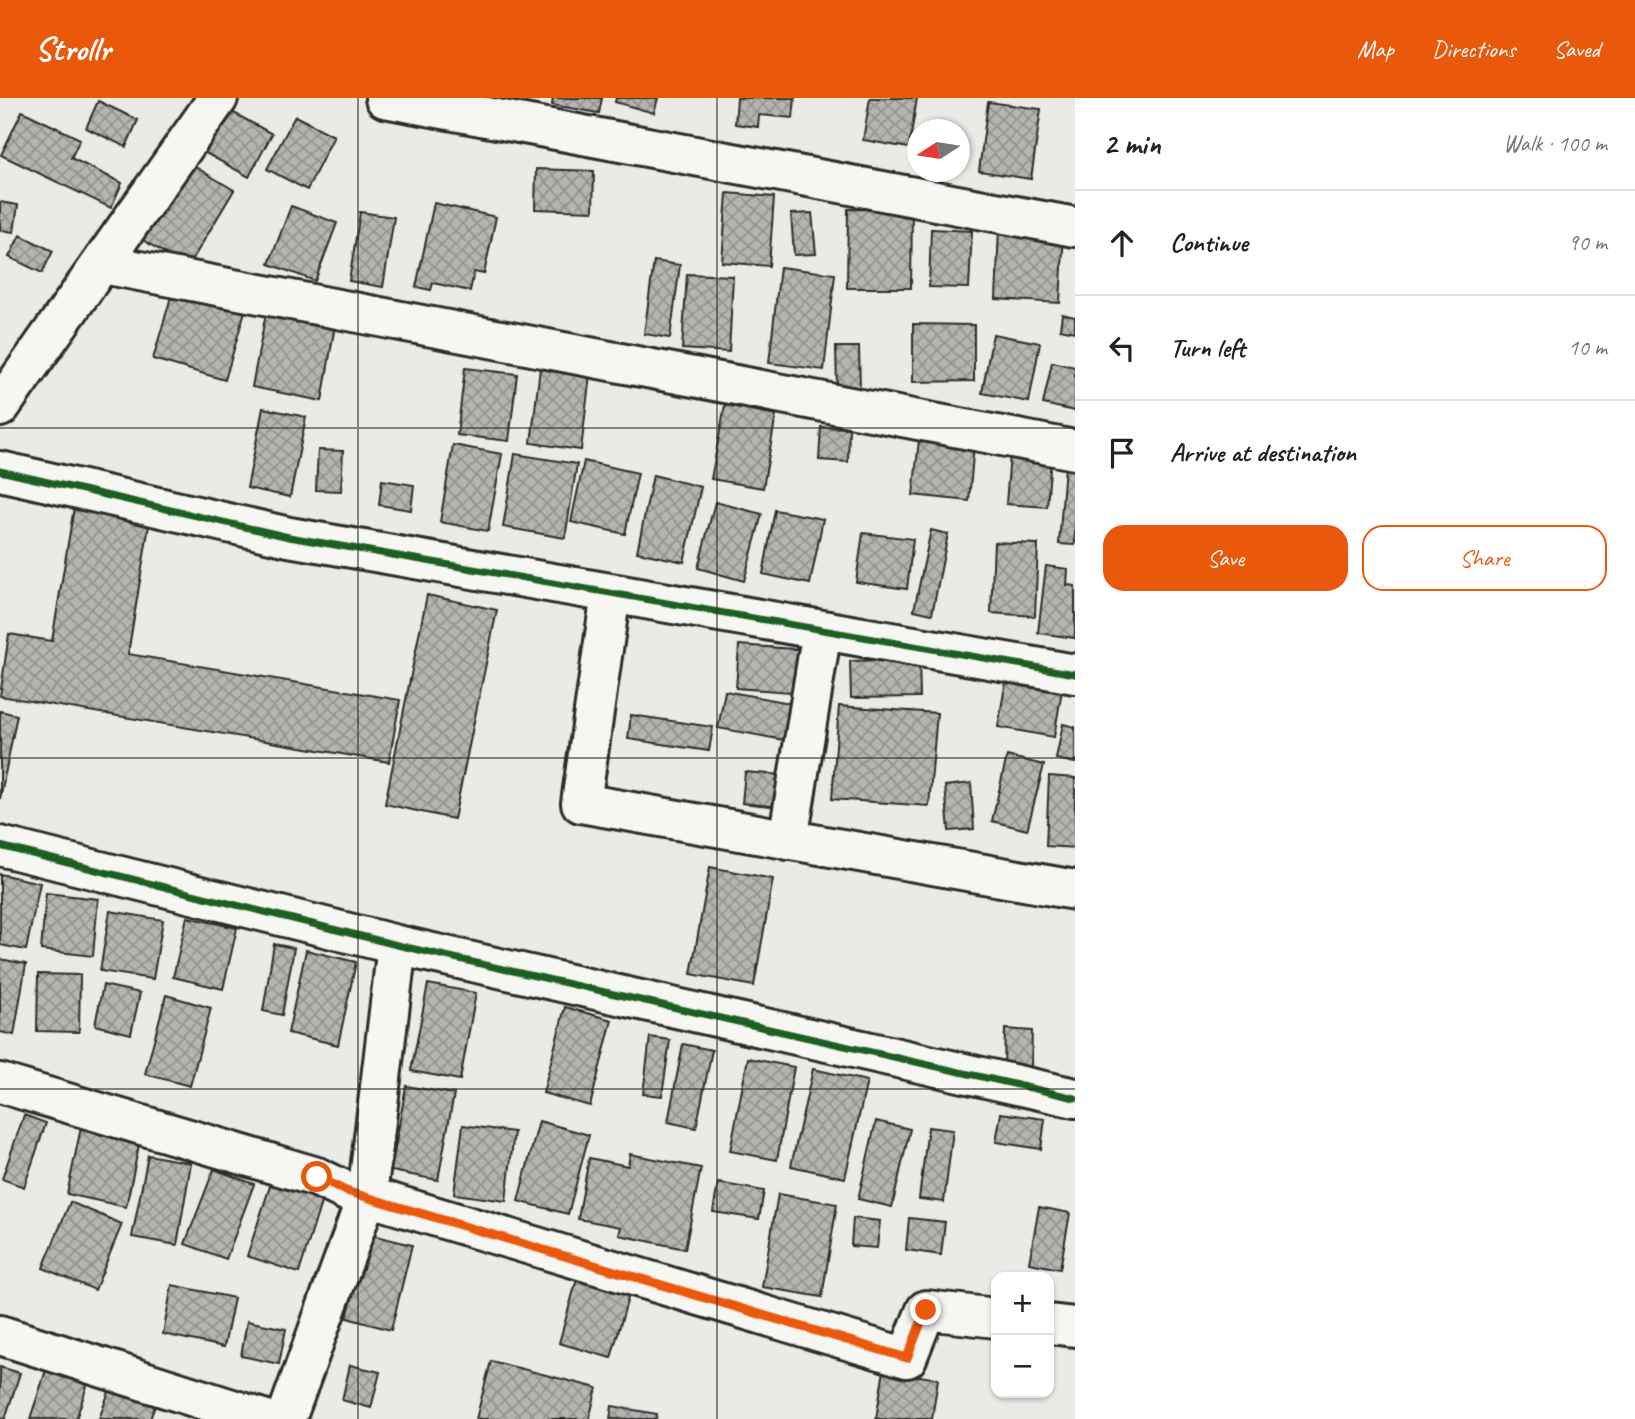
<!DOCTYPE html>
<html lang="en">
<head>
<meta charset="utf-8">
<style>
	:root { --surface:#fff; --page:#f2f2f2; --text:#222; --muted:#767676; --line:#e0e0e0; --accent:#ea580c }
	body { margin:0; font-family:Caveat,sans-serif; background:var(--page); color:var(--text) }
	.controls { position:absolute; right:21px; bottom:21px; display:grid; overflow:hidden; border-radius:14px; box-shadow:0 2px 5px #0004 }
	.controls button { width:63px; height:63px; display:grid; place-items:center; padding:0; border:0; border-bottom:2px solid var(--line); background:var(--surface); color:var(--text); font:35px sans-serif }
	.compass { position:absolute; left:907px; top:21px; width:63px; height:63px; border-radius:50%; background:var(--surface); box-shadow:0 2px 5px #0004; rotate:258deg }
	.stop { position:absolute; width:21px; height:21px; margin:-16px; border:5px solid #ea580c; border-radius:50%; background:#fff }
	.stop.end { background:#ea580c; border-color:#fff; box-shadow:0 2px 7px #0008 }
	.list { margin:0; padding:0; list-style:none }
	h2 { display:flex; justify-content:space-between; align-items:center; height:91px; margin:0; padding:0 28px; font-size:30px }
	h2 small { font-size:23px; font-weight:400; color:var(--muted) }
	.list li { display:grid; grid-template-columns:46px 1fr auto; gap:21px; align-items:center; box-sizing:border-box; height:105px; padding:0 28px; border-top:2px solid var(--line) }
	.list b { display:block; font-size:26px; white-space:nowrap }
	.list em { font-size:23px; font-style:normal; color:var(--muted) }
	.actions { display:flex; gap:14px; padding:21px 28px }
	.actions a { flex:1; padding:16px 0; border:2px solid var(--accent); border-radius:21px; text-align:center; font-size:24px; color:var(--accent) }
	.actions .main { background:var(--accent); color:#fff }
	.icon { flex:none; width:38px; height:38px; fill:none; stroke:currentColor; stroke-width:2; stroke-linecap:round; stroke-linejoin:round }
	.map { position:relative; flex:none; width:1075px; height:1321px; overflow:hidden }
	header { display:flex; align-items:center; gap:42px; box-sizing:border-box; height:98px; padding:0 35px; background:var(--accent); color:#fff }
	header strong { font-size:33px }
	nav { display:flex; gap:38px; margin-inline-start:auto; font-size:24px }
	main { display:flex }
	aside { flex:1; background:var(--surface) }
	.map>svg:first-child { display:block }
	.building { fill:url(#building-cross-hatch); stroke:#2b2b2b; stroke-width:2 }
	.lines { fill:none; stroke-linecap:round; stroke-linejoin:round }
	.street-casing { stroke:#2b2b2b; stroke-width:44 }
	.street { stroke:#f6f6f2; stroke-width:38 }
	.cycleway-casing { stroke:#f6f6f2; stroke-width:11 }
	.cycleway { stroke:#1b5e20; stroke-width:7 }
	.route { stroke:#ea580c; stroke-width:9 }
	.grid { fill:none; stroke:#2b2b2b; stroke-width:2; stroke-opacity:0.55 }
</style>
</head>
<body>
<header>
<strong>Strollr</strong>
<nav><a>Map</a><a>Directions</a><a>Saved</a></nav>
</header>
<main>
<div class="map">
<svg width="1075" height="1321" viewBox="0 0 1075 1321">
	<defs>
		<pattern id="building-cross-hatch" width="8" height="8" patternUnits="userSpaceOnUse" patternTransform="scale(1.75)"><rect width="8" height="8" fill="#b4b4b1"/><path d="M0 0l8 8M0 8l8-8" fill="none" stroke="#939390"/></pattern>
	</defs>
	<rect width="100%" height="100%" fill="#eaeae6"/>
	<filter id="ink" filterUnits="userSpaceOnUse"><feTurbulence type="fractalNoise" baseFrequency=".0143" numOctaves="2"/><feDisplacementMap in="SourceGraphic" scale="14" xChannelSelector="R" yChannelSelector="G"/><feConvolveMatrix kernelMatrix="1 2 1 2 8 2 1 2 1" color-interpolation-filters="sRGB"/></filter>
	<g filter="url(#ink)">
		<!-- building -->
		<path class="building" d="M 553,0 L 602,0 L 599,15 L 552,7 Z
			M 616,0 L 658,0 L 654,15 L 615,4 Z
			M 737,0 L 795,0 L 793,20 L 759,17 L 758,29 L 735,26 Z
			M 870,0 L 917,0 L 909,50 L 863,42 Z
			M 98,3 L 138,22 L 126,49 L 86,30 Z
			M 988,4 L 1041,11 L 1031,81 L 979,73 Z
			M 223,9 L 272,36 L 249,79 L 200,52 Z
			M 22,13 L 80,41 L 71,60 L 122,85 L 111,110 L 1,57 Z
			M 295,18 L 334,38 L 307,92 L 267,71 Z
			M 187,64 L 234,92 L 188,169 L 141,141 Z
			M 536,71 L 594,73 L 593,113 L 535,111 Z
			M 727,95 L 774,99 L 769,168 L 722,164 Z
			M 0,104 L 18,107 L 14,134 L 0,132 Z
			M 434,105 L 496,119 L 484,176 L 474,174 L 470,193 L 433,185 L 431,192 L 416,189 Z
			M 291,108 L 337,125 L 315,183 L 269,166 Z
			M 848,111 L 912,112 L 911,190 L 847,190 Z
			M 360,114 L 394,119 L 383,189 L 349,183 Z
			M 812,115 L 816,156 L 794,157 L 791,116 Z
			M 999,130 L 1064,134 L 1060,205 L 996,201 Z
			M 931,131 L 972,133 L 969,190 L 929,189 Z
			M 20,137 L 53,153 L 42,175 L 9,159 Z
			M 654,163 L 680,167 L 670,240 L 644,236 Z
			M 780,169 L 835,176 L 824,272 L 769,265 Z
			M 687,176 L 733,178 L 729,254 L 682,251 Z
			M 173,192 L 245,213 L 225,282 L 153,261 Z
			M 266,215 L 335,227 L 322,303 L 252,289 Z
			M 1062,216 L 1075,219 L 1075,234 L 1060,231 Z
			M 913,226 L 974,227 L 974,283 L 913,284 Z
			M 993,236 L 1040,245 L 1029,304 L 982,295 Z
			M 836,249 L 859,249 L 860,292 L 837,292 Z
			M 1052,264 L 1075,269 L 1075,313 L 1043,306 Z
			M 465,270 L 517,276 L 509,343 L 457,337 Z
			M 540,270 L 590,276 L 581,352 L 531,345 Z
			M 725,307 L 776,317 L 763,390 L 711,381 Z
			M 263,310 L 306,319 L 290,399 L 247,390 Z
			M 821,329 L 849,330 L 848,364 L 819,362 Z
			M 919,342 L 974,346 L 969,403 L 913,397 Z
			M 453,347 L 502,356 L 488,433 L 440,424 Z
			M 318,352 L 343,353 L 341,393 L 316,392 Z
			M 515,356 L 577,366 L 565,440 L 503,429 Z
			M 1010,356 L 1051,359 L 1047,409 L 1006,406 Z
			M 584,363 L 638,375 L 625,436 L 571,424 Z
			M 1065,368 L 1075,369 L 1075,447 L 1059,446 Z
			M 653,377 L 701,389 L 684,464 L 637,454 Z
			M 382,382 L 414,387 L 411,412 L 379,407 Z
			M 715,404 L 762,416 L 744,483 L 698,470 Z
			M 74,409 L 150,421 L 128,556 L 400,602 L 389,664 L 0,598 L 9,536 L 52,543 Z
			M 775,412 L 823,421 L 810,486 L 763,476 Z
			M 931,432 L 948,436 L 932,516 L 914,512 Z
			M 863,435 L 913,441 L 907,491 L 856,484 Z
			M 994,444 L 1038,446 L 1035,518 L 991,515 Z
			M 1046,468 L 1068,471 L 1067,487 L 1075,488 L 1075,540 L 1038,535 Z
			M 427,497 L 497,512 L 454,721 L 385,706 Z
			M 739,547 L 807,552 L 804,595 L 736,590 Z
			M 919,561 L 920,599 L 851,600 L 850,563 Z
			M 1006,582 L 1062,592 L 1054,639 L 998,629 Z
			M 725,593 L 790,605 L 784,642 L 718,630 Z
			M 839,608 L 937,615 L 929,708 L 832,701 Z
			M 0,613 L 17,617 L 0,701 Z
			M 631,617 L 713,629 L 709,653 L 628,641 Z
			M 1063,626 L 1075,629 L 1075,665 L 1056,661 Z
			M 1007,658 L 1044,667 L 1027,732 L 992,723 Z
			M 745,674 L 782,677 L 780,709 L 742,705 Z
			M 1049,678 L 1075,680 L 1075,750 L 1046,748 Z
			M 971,685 L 974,731 L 949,733 L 945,688 Z
			M 710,769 L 773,781 L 754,888 L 691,876 Z
			M 0,776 L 40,785 L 26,852 L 0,847 Z
			M 46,795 L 98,801 L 93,858 L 41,852 Z
			M 110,813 L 163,822 L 153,881 L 100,873 Z
			M 187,819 L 237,830 L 223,891 L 173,879 Z
			M 274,846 L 294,850 L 282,917 L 263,913 Z
			M 306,852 L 356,864 L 338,947 L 288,935 Z
			M 0,861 L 26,866 L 14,937 L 0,934 Z
			M 38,876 L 80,877 L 79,934 L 37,933 Z
			M 428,886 L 476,895 L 460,982 L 411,973 Z
			M 103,887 L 140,895 L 131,936 L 95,927 Z
			M 166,897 L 211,910 L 190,988 L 145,976 Z
			M 565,909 L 612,922 L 590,1008 L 543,995 Z
			M 1005,931 L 1032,933 L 1031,971 L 1004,970 Z
			M 650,939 L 670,942 L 662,998 L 643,996 Z
			M 683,946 L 712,952 L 696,1030 L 668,1024 Z
			M 748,960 L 794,969 L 777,1062 L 730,1053 Z
			M 813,971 L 867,983 L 845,1080 L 791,1068 Z
			M 406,988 L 454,996 L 438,1082 L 391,1073 Z
			M 1001,1015 L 1045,1021 L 1041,1051 L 996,1044 Z
			M 24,1017 L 46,1025 L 24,1089 L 2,1081 Z
			M 83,1020 L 142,1033 L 126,1109 L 67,1096 Z
			M 539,1023 L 589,1037 L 568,1116 L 518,1103 Z
			M 876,1023 L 910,1031 L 892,1109 L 858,1101 Z
			M 463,1027 L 514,1034 L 506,1103 L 454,1096 Z
			M 928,1029 L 953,1032 L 944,1104 L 919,1101 Z
			M 630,1056 L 701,1070 L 685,1151 L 619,1137 L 621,1129 L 578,1121 L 589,1060 L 628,1068 Z
			M 148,1057 L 191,1065 L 177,1147 L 132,1139 Z
			M 214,1071 L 254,1086 L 226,1161 L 185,1146 Z
			M 274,1076 L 325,1092 L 299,1175 L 247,1158 Z
			M 718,1085 L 764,1093 L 759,1121 L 713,1114 Z
			M 778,1096 L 837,1106 L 822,1199 L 762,1189 Z
			M 70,1104 L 122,1126 L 95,1192 L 43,1170 Z
			M 1039,1109 L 1070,1115 L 1060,1171 L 1029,1165 Z
			M 853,1120 L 880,1123 L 877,1150 L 851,1148 Z
			M 909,1120 L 945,1124 L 941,1157 L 906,1152 Z
			M 368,1136 L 412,1147 L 391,1232 L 347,1220 Z
			M 579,1174 L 631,1189 L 611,1260 L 559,1245 Z
			M 172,1187 L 234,1200 L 224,1249 L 163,1236 Z
			M 247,1223 L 286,1231 L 279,1266 L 241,1258 Z
			M 491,1263 L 597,1290 L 589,1321 L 476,1321 Z
			M 48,1266 L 90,1279 L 76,1321 L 30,1321 Z
			M 350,1267 L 380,1274 L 371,1310 L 342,1302 Z
			M 0,1269 L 20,1275 L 5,1321 L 0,1321 Z
			M 884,1272 L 938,1281 L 932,1321 L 876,1321 Z
			M 111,1288 L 156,1305 L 150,1321 L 99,1321 Z
			M 612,1308 L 657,1316 L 656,1321 L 610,1321 Z"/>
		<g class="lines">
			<defs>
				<path id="street" d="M 385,0 L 1075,129
					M 103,166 L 1075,352
					M 0,309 L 218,0
					M 0,373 L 289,439 L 1075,576
					M 611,495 L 581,705 L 1075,792
					M 788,742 L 822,532
					M 0,748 L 397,847 L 1075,1000
					M 397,847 L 367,1098 L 907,1260 L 926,1212 L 996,1220
					M 0,985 L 317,1079 L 346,1093 L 367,1098 L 286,1321
					M 1049,1226 L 1075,1229
					M 0,1237 L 263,1321"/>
			</defs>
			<!-- street casing -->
			<use href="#street" class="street-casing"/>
			<!-- street -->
			<use href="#street" class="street"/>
			<defs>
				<path id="cycleway" d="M 0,373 L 289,439 L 1075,576
					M 0,748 L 397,847 L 1075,1000"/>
			</defs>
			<!-- cycleway casing -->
			<use href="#cycleway" class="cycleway-casing"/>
			<!-- cycleway -->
			<use href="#cycleway" class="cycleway"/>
		</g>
	</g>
	<g class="lines" filter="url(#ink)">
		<!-- route -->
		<path class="route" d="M 317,1079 L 346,1093 L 907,1260 L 926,1212"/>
	</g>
	<!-- grid -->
	<path class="grid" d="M 358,0 L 358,1321M 717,0 L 717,1321M 0,330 L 1075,330M 0,660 L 1075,660M 0,991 L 1075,991"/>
</svg>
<div class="controls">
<button>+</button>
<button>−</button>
</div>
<svg class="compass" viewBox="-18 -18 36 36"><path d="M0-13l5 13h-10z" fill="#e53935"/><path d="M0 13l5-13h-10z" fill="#767676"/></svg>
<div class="stop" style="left:317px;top:1079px"></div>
<div class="stop end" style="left:926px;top:1212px"></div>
</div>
<aside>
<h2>2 min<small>Walk · 100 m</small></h2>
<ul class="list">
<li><svg class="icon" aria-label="ahead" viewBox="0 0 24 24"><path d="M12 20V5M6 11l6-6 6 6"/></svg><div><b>Continue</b></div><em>90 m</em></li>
<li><svg class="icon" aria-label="left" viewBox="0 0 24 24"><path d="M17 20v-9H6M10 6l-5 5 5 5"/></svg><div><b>Turn left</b></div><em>10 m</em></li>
<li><svg class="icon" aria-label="arrive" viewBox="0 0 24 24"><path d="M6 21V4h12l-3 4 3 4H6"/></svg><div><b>Arrive at destination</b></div></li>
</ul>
<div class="actions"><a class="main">Save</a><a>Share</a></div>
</aside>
</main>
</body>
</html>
